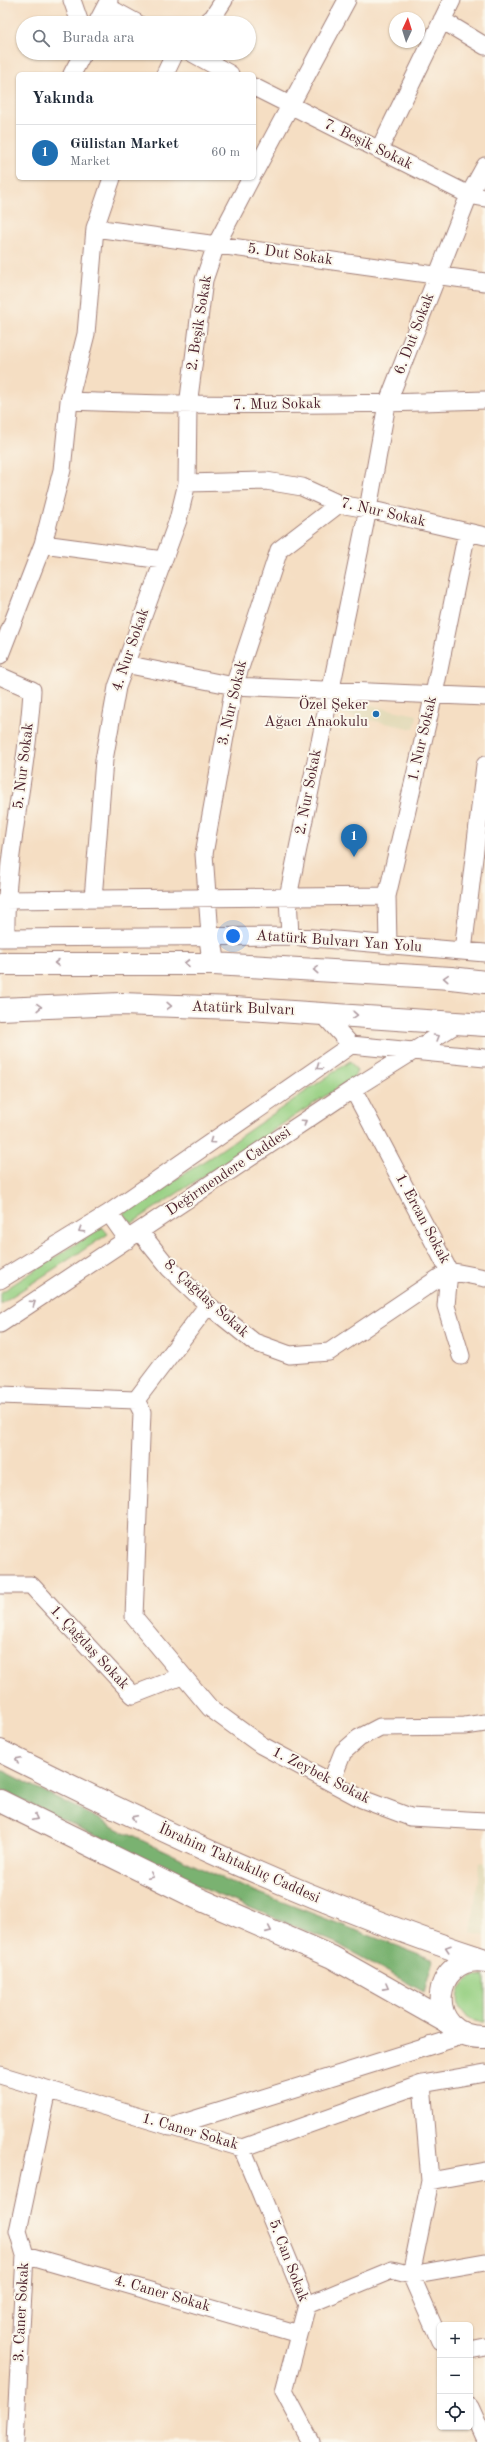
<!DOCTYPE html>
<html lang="tr">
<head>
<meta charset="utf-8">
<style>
	:root { --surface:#fff; --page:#f6f6f7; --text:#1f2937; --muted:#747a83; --line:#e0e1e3; --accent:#1f6fb2 }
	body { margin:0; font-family:"Old Standard TT",serif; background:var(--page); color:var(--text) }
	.controls { position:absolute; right:12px; bottom:12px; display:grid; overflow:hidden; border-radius:6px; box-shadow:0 1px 3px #0004 }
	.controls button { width:36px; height:36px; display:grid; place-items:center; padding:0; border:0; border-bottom:1px solid var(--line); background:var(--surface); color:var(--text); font:20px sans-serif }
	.compass { position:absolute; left:389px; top:12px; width:36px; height:36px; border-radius:50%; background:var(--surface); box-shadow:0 1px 3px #0004; rotate:4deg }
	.you { position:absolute; left:233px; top:936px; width:14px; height:14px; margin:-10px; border:3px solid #fff; border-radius:50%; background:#1a73e8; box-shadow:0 0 0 6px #1a73e833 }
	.badge { display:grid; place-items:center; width:26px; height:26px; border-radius:50%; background:var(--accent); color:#fff; font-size:13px; font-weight:700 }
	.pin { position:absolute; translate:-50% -33px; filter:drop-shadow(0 1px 2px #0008) }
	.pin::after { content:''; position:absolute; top:21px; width:14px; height:12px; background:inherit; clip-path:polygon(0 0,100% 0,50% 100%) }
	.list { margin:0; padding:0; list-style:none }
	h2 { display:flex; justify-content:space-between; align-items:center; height:52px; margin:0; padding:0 16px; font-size:17px }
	h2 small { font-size:13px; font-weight:400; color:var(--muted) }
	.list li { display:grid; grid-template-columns:26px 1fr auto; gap:12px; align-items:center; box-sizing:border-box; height:56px; padding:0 16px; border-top:1px solid var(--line) }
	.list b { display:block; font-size:15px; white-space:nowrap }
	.list p { margin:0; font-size:13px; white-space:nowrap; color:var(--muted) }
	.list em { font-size:13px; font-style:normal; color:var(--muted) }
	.icon { flex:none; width:22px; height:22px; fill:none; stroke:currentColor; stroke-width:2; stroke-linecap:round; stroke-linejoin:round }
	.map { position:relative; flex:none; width:485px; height:2442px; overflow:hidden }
	.search { position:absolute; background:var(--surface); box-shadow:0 1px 3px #0004; left:16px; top:16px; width:240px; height:44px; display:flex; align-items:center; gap:10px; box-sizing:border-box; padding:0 14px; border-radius:22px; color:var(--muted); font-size:15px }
	.panel { position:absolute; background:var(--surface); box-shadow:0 1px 3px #0004; left:16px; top:72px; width:240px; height:108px; border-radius:6px }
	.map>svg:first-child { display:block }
	.built { fill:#e3dbba }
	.green { fill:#98d083; stroke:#717857 }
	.forest { fill:#7ab271; stroke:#62684e }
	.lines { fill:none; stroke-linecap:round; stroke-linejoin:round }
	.minor-casing { stroke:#a07e77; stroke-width:19 }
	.major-casing { stroke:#a07e77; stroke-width:24 }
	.highway-casing { stroke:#a07e77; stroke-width:24 }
	.minor { stroke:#fff; stroke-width:17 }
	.major { stroke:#fff; stroke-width:22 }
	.highway { stroke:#fff; stroke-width:22 }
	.oneway { stroke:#ae9aa0 }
	.poi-dot { fill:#1f6fb2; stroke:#fbf7ec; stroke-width:1.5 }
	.labels { text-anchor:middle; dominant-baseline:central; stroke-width:4; stroke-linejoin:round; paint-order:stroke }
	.street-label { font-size:15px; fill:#4a1f2b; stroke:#fbf7ec }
	.poi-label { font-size:15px; fill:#4a1f2b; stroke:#fbf7ec; text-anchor:end }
</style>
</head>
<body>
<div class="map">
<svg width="485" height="2442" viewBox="0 0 485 2442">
	<rect width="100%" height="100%" fill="#fbf7ec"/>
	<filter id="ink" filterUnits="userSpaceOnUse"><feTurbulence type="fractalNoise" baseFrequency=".025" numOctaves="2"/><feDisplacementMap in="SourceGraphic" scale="8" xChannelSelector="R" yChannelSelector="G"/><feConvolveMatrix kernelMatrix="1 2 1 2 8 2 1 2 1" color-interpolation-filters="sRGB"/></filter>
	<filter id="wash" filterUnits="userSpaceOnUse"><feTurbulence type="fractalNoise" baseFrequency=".012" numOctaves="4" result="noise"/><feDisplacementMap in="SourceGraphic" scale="16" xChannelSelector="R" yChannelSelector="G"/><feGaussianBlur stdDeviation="0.9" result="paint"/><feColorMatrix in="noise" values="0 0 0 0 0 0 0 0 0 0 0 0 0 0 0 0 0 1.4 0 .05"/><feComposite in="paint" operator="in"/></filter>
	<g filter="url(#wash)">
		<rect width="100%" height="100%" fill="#f5dec3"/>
		<!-- built -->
		<path class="built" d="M 339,699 L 417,715 L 414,729 L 336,713 Z
			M 480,1862 L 485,1863 L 485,1936 L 471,1933 Z"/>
		<!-- green -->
		<path class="green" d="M 350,1061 L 357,1071 L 354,1077 L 132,1223 L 123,1213 L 212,1156 Z
			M 102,1227 L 108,1234 L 0,1304 L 0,1293 Z
			M 485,1976 L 485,2022 C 446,2023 453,1971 485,1976 Z"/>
		<!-- forest -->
		<path class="forest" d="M 0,1769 L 122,1831 L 228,1881 L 433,1960 L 424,1992 L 336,1943 L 207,1890 L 0,1789 Z"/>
	</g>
	<g filter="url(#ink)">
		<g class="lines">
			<defs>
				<path id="minor" d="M 72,0 L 80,23
					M 106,6 L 137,23
					M 442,20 L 485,46
					M 97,23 L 109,0
					M 206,23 L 213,17 L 224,0
					M 192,53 L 230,74
					M 72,74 L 83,53
					M 165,74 L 175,53
					M 254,87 L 469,195 L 485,198
					M 379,150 L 452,0
					M 254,173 L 347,0
					M 95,228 L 485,282
					M 69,401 C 208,407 346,405 485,400
					M 187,483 L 266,481 L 302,487 L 339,504 L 368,509 L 485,536
					M 43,544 L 163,560
					M 0,655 L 43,544 L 62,470 L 69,401 L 86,334 L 95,228 L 112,178
					M 125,664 L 234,686 L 485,697
					M 0,676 L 32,690 C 28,773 4,855 6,938
					M 93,899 L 104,760 L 117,687 L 178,520 L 187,483 L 188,406 L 204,280 L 216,245 L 251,178
					M 5,900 L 387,896
					M 210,935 L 204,854 L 234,686 L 279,550 L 339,504
					M 290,936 L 288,897 L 368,509 L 387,404 L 469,195 L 485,166
					M 0,938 L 290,936 L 485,953
					M 388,945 L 387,896 L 434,694 L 467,532
					M 463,951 L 485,765
					M 321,1012 L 351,1045
					M 351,1045 L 485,1058
					M 353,1089 L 449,1271 L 446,1306 L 461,1356
					M 109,1213 L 128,1240
					M 140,1232 L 169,1268 L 208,1305 L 254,1342 L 290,1355 L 329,1352 L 449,1271 L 485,1278
					M 0,1280 L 109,1213 L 351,1045
					M 0,1324 L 353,1089 L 460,1022
					M 0,1395 L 136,1400
					M 136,1400 L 142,1412 L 134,1617 L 210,1708 L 261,1745 L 362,1799 L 410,1817 L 485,1821
					M 136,1400 L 208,1305
					M 0,1585 L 31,1585 L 133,1695 L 182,1676
					M 331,1782 L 343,1752 L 359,1738 L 380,1727 L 465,1726 L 485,1723
					M 0,2075 L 242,2148 L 422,2084 L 485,2073
					M 422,2084 L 430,2181 L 411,2275 L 440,2341
					M 170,2127 L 465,2035
					M 242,2148 L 307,2305 L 284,2391 L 311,2442
					M 430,2181 L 485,2171
					M 25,2255 L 299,2334
					M 307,2305 L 392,2270 L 411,2275 L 485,2262
					M 470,2350 L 485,2347
					M 470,2407 L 485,2440
					M 15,2442 L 25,2255 L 18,2231 L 48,2090"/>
				<path id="major" d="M 0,1751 C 158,1830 317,1905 485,1960
					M 0,1801 L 197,1898 L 332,1957 L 447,2022
					M 485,1961 C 431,1952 421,2039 485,2037"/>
				<path id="highway" d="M 210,935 L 214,964
					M 0,964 L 214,964 L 451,978 L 485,982
					M 0,1009 L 121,1004 L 234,1008 L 485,1025"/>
			</defs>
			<!-- minor casing -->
			<use href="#minor" class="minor-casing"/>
			<!-- major casing -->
			<use href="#major" class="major-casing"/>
			<!-- highway casing -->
			<use href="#highway" class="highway-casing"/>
			<!-- minor -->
			<use href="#minor" class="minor"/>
			<!-- major -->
			<use href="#major" class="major"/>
			<!-- highway -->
			<use href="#highway" class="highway"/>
		</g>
		<!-- one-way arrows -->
		<defs><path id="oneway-chevron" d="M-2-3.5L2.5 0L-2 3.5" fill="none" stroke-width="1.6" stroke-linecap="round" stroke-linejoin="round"/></defs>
		<g class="oneway">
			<use href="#oneway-chevron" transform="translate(57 963) rotate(-180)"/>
			<use href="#oneway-chevron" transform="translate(187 963) rotate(-180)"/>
			<use href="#oneway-chevron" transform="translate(316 970) rotate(-176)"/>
			<use href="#oneway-chevron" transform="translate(446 978) rotate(-176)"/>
			<use href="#oneway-chevron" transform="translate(169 1006) rotate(2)"/>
			<use href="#oneway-chevron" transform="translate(39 1007) rotate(-2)"/>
			<use href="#oneway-chevron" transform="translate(355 1015) rotate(4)"/>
			<use href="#oneway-chevron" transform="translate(437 1037) rotate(-31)"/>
			<use href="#oneway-chevron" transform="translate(319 1067) rotate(145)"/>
			<use href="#oneway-chevron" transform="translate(304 1122) rotate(-34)"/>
			<use href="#oneway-chevron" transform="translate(212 1141) rotate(145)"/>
			<use href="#oneway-chevron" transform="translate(81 1230) rotate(148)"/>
			<use href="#oneway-chevron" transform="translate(33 1303) rotate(-34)"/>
			<use href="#oneway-chevron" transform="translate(18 1760) rotate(-153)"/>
			<use href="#oneway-chevron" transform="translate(35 1818) rotate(26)"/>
			<use href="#oneway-chevron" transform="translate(134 1818) rotate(-153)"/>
			<use href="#oneway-chevron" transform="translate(151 1876) rotate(26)"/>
			<use href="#oneway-chevron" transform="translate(269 1930) rotate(24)"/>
			<use href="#oneway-chevron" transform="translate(448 1948) rotate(-162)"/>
			<use href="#oneway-chevron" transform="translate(386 1987) rotate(29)"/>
		</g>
	</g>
	<!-- markers -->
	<circle class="poi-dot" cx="376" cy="714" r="4"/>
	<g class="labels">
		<!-- street labels -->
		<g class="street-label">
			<text transform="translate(368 145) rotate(26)">7. Beşik Sokak</text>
			<text transform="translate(290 255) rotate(8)">5. Dut Sokak</text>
			<text transform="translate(200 323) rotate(-81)">2. Beşik Sokak</text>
			<text transform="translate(415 334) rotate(-69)">6. Dut Sokak</text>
			<text transform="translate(277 405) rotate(-1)">7. Muz Sokak</text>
			<text transform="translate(383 513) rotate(13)">7. Nur Sokak</text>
			<text transform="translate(131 650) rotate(-71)">4. Nur Sokak</text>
			<text transform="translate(233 703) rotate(-77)">3. Nur Sokak</text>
			<text transform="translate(423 739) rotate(-77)">1. Nur Sokak</text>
			<text transform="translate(24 766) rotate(-83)">5. Nur Sokak</text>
			<text transform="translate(309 792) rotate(-79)">2. Nur Sokak</text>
			<text transform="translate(339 942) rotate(4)">Atatürk Bulvarı Yan Yolu</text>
			<text transform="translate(243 1009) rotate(2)">Atatürk Bulvarı</text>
			<text transform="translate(229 1172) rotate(-34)">Değirmendere Caddesi</text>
			<text transform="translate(422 1219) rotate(62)">1. Ercan Sokak</text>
			<text transform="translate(206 1299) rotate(42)">8. Çağdaş Sokak</text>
			<text transform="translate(89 1648) rotate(47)">1. Çağdaş Sokak</text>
			<text transform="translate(321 1776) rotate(27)">1. Zeybek Sokak</text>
			<text transform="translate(239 1864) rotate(24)">İbrahim Tahtakılıç Caddesi</text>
			<text transform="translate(190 2132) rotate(16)">1. Caner Sokak</text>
			<text transform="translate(288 2261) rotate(69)">5. Can Sokak</text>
			<text transform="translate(162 2294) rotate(16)">4. Caner Sokak</text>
			<text transform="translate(22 2312) rotate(-87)">3. Caner Sokak</text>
		</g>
		<!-- poi labels -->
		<g class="poi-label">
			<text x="368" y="705">Özel Şeker<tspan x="368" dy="17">Ağacı Anaokulu</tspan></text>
		</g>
	</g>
</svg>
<div class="controls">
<button>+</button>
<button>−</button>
<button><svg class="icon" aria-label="locate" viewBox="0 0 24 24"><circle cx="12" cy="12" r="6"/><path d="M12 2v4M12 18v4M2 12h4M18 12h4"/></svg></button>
</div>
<svg class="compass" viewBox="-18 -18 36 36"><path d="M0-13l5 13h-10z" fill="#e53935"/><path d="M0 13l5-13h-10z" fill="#747a83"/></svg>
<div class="you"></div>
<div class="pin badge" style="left:354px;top:857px">1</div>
<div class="search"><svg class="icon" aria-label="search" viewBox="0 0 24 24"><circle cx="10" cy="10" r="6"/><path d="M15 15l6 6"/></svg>Burada ara</div>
<section class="panel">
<h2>Yakında<small></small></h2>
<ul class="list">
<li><span class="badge">1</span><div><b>Gülistan Market</b><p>Market</p></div><em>60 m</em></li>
</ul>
</section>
</div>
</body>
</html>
